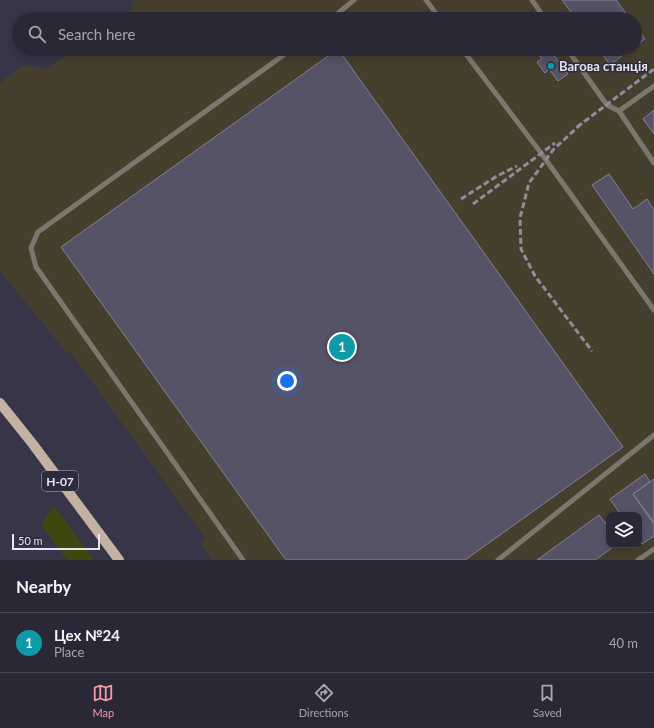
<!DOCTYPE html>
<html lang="en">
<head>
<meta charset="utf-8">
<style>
	:root { --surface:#2a2836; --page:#32303e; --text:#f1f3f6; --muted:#a5a6ad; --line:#464451; --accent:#f39aab }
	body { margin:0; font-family:Lato,sans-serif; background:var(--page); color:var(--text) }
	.controls { position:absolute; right:12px; bottom:12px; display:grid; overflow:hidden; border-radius:8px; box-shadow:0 2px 10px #0003 }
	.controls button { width:36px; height:36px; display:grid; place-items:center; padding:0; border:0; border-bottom:1px solid var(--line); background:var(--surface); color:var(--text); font:20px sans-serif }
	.scale { position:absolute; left:12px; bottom:10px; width:88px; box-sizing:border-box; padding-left:4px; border:2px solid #e7e5f1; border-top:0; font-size:11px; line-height:14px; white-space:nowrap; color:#e7e5f1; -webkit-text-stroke:3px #2e2b3d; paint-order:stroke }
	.you { position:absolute; left:287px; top:381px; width:14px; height:14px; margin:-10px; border:3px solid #fff; border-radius:50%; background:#1a73e8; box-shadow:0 0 0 6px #1a73e833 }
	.badge { display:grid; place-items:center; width:26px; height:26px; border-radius:50%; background:var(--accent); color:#fff; font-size:13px; font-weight:700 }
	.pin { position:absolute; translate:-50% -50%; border:2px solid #fff; box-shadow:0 1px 4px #0006 }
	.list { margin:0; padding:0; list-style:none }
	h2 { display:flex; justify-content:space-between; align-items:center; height:52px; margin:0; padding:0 16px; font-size:17px }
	h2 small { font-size:13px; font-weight:400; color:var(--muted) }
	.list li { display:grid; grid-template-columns:26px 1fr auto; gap:12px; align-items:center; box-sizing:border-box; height:60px; padding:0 16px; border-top:1px solid var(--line) }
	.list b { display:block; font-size:15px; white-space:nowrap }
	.list p { margin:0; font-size:13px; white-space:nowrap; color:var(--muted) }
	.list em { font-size:13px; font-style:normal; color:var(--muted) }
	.icon { flex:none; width:22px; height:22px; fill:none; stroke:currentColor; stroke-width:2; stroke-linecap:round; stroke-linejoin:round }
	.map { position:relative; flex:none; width:654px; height:560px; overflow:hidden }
	.search { position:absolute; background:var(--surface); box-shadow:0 2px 10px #0003; left:12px; right:12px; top:12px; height:44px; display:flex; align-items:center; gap:10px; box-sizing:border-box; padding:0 14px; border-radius:22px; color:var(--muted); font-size:15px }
	.sheet { height:112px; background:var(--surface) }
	nav { display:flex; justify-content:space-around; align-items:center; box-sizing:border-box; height:56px; border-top:1px solid var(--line); background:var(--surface); font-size:11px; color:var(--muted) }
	nav a { display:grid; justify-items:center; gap:2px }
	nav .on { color:var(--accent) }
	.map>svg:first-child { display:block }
	.industrial { fill:#473f2d; fill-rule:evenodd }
	.green { fill:#3f4811 }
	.building { fill:#575367; stroke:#837f95 }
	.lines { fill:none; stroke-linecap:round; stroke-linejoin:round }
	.service { stroke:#7e756f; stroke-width:5 }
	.primary { stroke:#c3b1a4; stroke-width:10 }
	.rail { stroke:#8f8c9c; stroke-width:3; stroke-dasharray:6 3; stroke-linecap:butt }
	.culture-dot { fill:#0f9aa8; stroke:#2e2b3d; stroke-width:1.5 }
	.labels { text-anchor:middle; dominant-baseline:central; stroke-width:3; stroke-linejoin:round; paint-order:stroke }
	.shield { fill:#2e2b3d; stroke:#b0adbb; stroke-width:1 }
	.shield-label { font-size:12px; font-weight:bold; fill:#e7e5f1 }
	.poi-label { font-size:13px; font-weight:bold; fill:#e7e5f1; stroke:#2e2b3d; text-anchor:start }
</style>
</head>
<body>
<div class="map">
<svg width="654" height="560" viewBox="0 0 654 560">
	<rect width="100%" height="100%" fill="#383548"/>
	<!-- industrial -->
	<path class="industrial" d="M 133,0 L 654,0 L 654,560 L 212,560 L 200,544 L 205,538 L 72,354 L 65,351 L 0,271 L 0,83 L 24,65 L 46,69 L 74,49 L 635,49 L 635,19 L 117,19 L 131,9 ZM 609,515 L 639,515 L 639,545 L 609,545 Z"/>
	<!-- green -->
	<path class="green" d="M 54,506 L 94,560 L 67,560 L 41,524 Z"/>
	<!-- building -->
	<path class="building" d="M 562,0 L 616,0 L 630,19 L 576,19 Z
		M 635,26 L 645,39 L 635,46 Z
		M 338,49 L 623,447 L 465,560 L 286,560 L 61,247 Z
		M 534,49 L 549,49 L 568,74 L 558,81 L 549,69 L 545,73 L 537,62 L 542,59 Z
		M 599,49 L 631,49 L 610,65 Z
		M 654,110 L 654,134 L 643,119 Z
		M 609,174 L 633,209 L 647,199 L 654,210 L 654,274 L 592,185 Z
		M 645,474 L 650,482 L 633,494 L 654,522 L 654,536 L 642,544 L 639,541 L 639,515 L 621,515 L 610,499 Z
		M 654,479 L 654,522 L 653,523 L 633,494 Z
		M 599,515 L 609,528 L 609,545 L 616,545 L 595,560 L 537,560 Z
		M 609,520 L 609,528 L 605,523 Z"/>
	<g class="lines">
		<!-- service -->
		<path class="service" d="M 426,0 L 440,19
			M 532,0 L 545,19
			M 331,19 L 354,0
			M 462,49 L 541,153 L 654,310
			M 567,49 L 607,105 L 619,111 L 654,163
			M 619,111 L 654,86
			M 243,560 L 36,267 L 31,248 L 38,232 L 292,49
			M 498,560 L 654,435
			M 638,560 L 654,549"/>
		<!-- primary -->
		<path class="primary" d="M 0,403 L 32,443 L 119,560"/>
		<!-- rail -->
		<path class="rail" d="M 581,124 L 553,150 L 529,183 L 520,218 L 521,249 L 535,276 L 592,351
			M 577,127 L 654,69
			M 461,199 L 497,176 L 517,166
			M 473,204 L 555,143"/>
	</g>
	<!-- markers -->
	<circle class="culture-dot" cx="551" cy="66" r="4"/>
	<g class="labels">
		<!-- shield labels -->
		<rect class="shield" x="42" y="471" width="36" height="20" rx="3"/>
		<g class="shield-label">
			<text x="60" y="481">Н-07</text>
		</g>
		<!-- poi labels -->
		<g class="poi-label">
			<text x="559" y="66">Вагова станція</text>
		</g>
	</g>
</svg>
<div class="controls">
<button><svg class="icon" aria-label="layers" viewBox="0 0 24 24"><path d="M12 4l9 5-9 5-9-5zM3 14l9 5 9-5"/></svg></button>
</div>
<div class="scale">50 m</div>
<div class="you"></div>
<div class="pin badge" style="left:342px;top:347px;background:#0f9aa8">1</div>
<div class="search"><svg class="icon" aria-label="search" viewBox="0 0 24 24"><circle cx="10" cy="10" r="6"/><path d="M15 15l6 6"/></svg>Search here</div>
</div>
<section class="sheet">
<h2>Nearby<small></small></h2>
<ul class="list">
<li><span class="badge" style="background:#0f9aa8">1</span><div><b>Цех №24</b><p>Place</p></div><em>40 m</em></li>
</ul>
</section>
<nav>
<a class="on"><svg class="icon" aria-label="map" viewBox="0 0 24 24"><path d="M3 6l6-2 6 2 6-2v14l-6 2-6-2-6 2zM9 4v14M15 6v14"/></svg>Map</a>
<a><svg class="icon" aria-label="directions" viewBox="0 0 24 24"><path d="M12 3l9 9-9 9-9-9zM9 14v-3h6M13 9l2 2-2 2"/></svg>Directions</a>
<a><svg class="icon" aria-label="saved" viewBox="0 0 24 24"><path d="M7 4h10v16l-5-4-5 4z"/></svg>Saved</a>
</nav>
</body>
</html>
